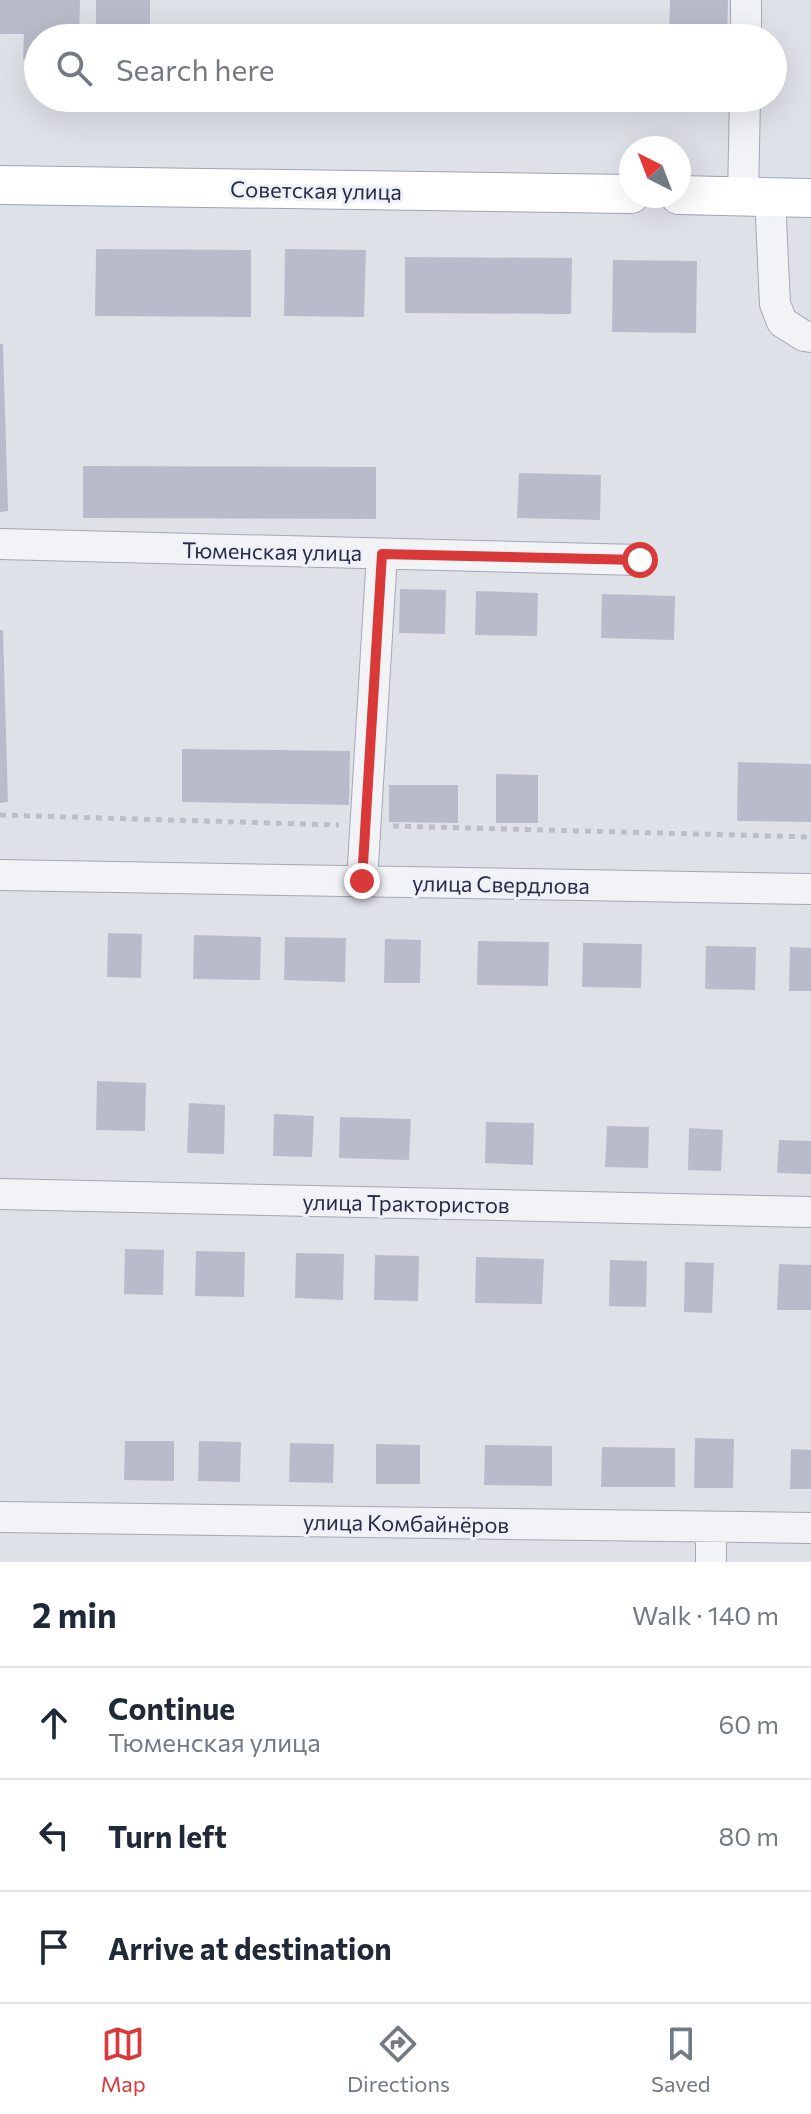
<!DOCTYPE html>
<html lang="en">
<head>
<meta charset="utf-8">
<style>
	:root { --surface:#fff; --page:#f6f6f7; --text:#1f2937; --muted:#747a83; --line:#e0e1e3; --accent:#d93a39 }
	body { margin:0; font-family:Commissioner,sans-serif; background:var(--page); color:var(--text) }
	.compass { position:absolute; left:619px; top:136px; width:72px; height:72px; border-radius:50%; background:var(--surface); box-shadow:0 8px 32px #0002; rotate:318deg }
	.stop { position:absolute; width:24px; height:24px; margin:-18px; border:6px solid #d93a39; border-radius:50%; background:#fff }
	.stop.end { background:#d93a39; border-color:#fff; box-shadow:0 2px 8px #0008 }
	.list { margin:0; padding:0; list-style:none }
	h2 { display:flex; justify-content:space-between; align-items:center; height:104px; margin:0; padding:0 32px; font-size:34px }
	h2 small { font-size:26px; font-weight:400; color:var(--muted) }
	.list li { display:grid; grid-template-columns:52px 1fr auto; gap:24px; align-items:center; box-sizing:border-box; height:112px; padding:0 32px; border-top:2px solid var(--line) }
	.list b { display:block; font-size:30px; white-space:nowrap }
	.list p { margin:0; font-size:26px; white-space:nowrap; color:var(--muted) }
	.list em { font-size:26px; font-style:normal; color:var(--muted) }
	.icon { flex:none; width:44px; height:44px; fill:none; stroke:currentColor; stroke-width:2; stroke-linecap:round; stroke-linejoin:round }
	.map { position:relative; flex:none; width:811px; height:1562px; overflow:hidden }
	.search { position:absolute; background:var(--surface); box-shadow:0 8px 32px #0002; left:24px; right:24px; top:24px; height:88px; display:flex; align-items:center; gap:20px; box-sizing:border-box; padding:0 28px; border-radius:44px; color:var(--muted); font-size:30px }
	.sheet { height:440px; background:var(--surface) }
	nav { display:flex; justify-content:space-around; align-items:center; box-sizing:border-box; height:112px; border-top:2px solid var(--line); background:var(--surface); font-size:22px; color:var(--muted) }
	nav a { display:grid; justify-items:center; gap:4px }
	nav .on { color:var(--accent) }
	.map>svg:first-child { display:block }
	.building { fill:#b8bcca }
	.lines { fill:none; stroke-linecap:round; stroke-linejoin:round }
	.minor-casing { stroke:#a4a7b4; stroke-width:32 }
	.major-casing { stroke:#9da3b6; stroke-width:40 }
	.path { stroke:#bdbfc8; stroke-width:5; stroke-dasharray:6 6; stroke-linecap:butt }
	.minor { stroke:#f2f3f7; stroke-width:30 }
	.major { stroke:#fff; stroke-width:38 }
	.route { stroke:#d93a39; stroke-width:10 }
	.labels { text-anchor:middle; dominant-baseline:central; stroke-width:6; stroke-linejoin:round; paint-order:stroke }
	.street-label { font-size:22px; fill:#262c42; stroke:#eef1f7 }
</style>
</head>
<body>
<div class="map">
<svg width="811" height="1562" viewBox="0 0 811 1562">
	<rect width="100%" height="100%" fill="#dfe1e9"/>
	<!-- building -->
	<path class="building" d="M 0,0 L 80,0 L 79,38 L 38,38 L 38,60 L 23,60 L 24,34 L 0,34 Z
		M 96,0 L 150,0 L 150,38 L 96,38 Z
		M 670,0 L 728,0 L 727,38 L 669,38 Z
		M 95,98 L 182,98 L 182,108 L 95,105 Z
		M 338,98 L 388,98 L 387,111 L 338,111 Z
		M 96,249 L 251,250 L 251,317 L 95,316 Z
		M 285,249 L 366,250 L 364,317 L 284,316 Z
		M 405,257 L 572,258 L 571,314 L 405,313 Z
		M 613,260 L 697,261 L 696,333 L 612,332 Z
		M 0,344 L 3,344 L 8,511 L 0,512 Z
		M 83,466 L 376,467 L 376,519 L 83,518 Z
		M 519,473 L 601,475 L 600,520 L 517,518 Z
		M 400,589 L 446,590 L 445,634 L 399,633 Z
		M 476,591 L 538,593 L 537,636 L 475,635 Z
		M 602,594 L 675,596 L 674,640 L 601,638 Z
		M 0,630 L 3,630 L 8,802 L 0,803 Z
		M 182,749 L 350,751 L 349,805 L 182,802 Z
		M 738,762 L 811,764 L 811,822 L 737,821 Z
		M 496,774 L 538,775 L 538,823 L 496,823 Z
		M 389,785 L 458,785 L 458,823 L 389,822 Z
		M 108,933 L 142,934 L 141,978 L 107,977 Z
		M 194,935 L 261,937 L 260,980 L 193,979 Z
		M 285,937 L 346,938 L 345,982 L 284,980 Z
		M 385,939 L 421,940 L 420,983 L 384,983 Z
		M 478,941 L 549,942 L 548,986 L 477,985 Z
		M 583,943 L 642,944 L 641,988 L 582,987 Z
		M 706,946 L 756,947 L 755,990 L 705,989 Z
		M 790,947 L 811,948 L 811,991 L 789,991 Z
		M 97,1081 L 146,1083 L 145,1131 L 96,1130 Z
		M 189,1103 L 225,1105 L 224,1154 L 187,1153 Z
		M 274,1114 L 314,1116 L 312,1157 L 273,1156 Z
		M 340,1117 L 411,1119 L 409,1160 L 339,1158 Z
		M 486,1122 L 534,1123 L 533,1165 L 485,1163 Z
		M 607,1126 L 649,1127 L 648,1168 L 605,1167 Z
		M 689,1128 L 723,1130 L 721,1171 L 688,1170 Z
		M 779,1140 L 811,1141 L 811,1174 L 777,1173 Z
		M 125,1249 L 164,1250 L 163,1295 L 124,1294 Z
		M 196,1251 L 245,1252 L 244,1297 L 195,1296 Z
		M 296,1253 L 344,1254 L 343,1300 L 295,1298 Z
		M 375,1255 L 419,1256 L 418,1301 L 374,1300 Z
		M 476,1257 L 544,1259 L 542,1304 L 475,1303 Z
		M 610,1260 L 647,1261 L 646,1307 L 609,1306 Z
		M 685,1262 L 714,1263 L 712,1313 L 684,1312 Z
		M 779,1264 L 811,1265 L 811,1310 L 777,1310 Z
		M 695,1438 L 734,1439 L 733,1488 L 694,1488 Z
		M 125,1441 L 174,1441 L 174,1481 L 124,1480 Z
		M 199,1441 L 241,1442 L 240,1482 L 198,1481 Z
		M 290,1443 L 334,1444 L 333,1483 L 289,1482 Z
		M 376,1444 L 420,1445 L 420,1484 L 376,1484 Z
		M 485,1445 L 552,1446 L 552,1486 L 484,1485 Z
		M 602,1447 L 675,1448 L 675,1487 L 601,1487 Z
		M 791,1449 L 811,1450 L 811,1489 L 790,1489 Z"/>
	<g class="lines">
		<defs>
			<path id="minor" d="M 746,38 L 746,0
				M 743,196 L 745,98
				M 770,197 L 775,304 L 782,322 L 804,336 L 811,337
				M 0,544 L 640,560
				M 0,875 L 811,889
				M 362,881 L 382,554
				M 0,1194 L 811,1212
				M 0,1517 L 811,1528
				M 711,1562 L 711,1527"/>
			<path id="major" d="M 0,185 L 631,194
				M 679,195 L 811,198"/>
		</defs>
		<!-- minor casing -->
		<use href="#minor" class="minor-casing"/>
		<!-- major casing -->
		<use href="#major" class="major-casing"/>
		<!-- path -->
		<path class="path" d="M 0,815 L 339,825
			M 393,826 L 811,837"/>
		<!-- minor -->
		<use href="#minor" class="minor"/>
		<!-- major -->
		<use href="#major" class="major"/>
	</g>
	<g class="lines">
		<!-- route -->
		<path class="route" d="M 362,881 L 382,554 L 640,560"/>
	</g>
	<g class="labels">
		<!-- street labels -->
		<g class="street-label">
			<text transform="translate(316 190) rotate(1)">Советская улица</text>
			<text transform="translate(272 551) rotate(1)">Тюменская улица</text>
			<text transform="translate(501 884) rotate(1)">улица Свердлова</text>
			<text transform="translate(406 1203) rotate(1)">улица Трактористов</text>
			<text transform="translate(406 1523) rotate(1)">улица Комбайнёров</text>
		</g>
	</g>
</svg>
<svg class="compass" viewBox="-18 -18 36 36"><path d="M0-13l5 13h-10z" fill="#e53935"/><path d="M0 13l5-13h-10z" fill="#747a83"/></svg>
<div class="stop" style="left:640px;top:560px"></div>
<div class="stop end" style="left:362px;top:881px"></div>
<div class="search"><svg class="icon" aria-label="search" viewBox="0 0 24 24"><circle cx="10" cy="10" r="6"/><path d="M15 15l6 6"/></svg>Search here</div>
</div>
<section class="sheet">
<h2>2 min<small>Walk · 140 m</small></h2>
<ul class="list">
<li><svg class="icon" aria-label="ahead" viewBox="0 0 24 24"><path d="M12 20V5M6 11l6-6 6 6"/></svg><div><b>Continue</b><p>Тюменская улица</p></div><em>60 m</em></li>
<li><svg class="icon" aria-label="left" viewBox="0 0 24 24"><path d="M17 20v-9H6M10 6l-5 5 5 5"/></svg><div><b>Turn left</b></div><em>80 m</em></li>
<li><svg class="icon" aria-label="arrive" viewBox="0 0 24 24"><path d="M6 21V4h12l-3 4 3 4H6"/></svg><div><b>Arrive at destination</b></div></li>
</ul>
</section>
<nav>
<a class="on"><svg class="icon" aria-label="map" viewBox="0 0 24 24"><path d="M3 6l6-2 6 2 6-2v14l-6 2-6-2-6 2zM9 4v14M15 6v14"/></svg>Map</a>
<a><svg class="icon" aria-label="directions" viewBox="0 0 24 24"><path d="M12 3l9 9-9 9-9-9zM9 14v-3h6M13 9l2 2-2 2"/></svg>Directions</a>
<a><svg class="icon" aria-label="saved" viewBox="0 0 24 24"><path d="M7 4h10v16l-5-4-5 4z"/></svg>Saved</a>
</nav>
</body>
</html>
